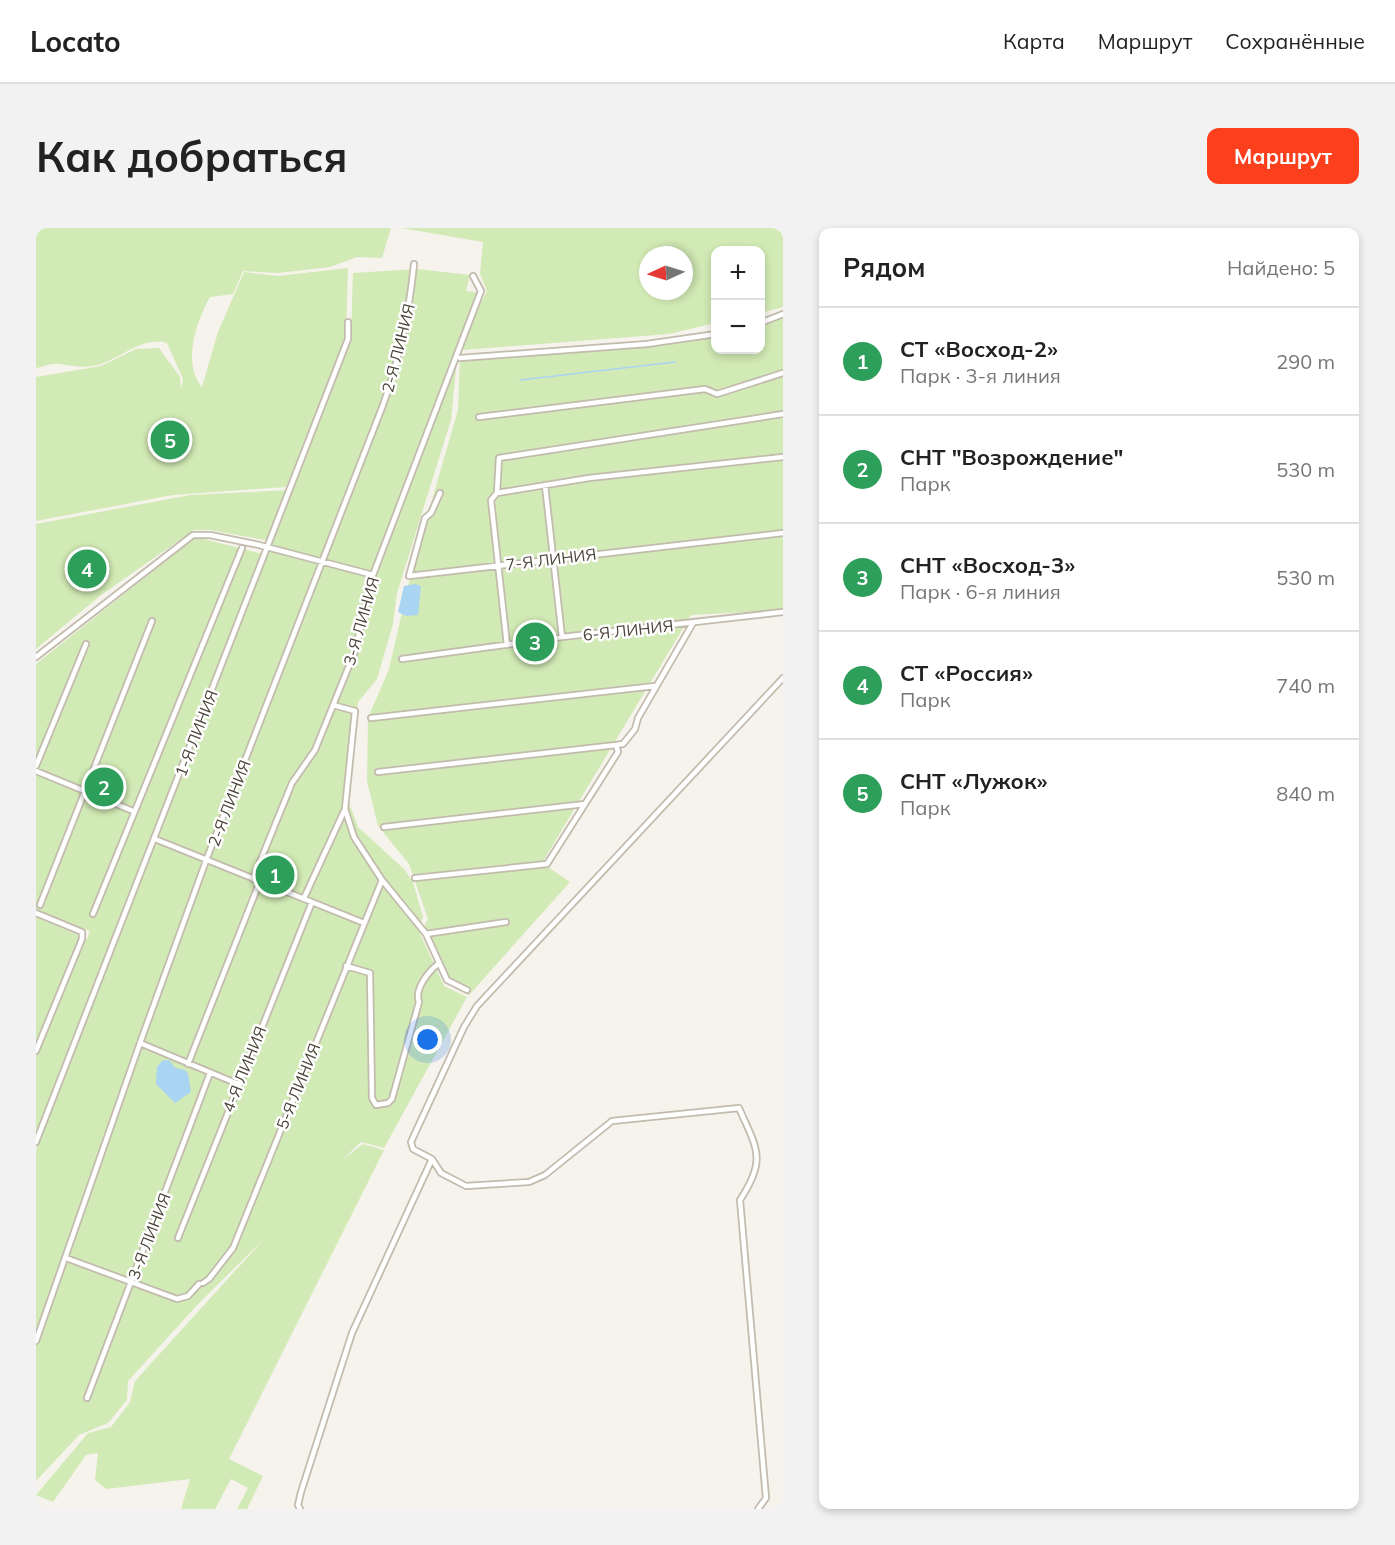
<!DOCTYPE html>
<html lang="ru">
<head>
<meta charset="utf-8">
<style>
	:root { --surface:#fff; --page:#f2f2f2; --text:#222; --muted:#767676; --line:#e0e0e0; --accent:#fc3f1d }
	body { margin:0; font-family:Mulish,sans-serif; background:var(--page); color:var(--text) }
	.controls { position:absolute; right:18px; top:18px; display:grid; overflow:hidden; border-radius:12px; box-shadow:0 3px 9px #0003 }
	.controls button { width:54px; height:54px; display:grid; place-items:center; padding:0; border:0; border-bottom:2px solid var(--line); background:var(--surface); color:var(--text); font:30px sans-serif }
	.compass { position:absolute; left:603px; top:18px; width:54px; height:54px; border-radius:50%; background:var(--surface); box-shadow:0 3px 9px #0003; rotate:266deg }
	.you { position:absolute; left:392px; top:812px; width:21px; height:21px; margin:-15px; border:4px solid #fff; border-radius:50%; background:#1a73e8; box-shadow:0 0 0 9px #1a73e833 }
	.badge { display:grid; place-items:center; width:39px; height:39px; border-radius:50%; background:var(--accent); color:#fff; font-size:20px; font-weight:700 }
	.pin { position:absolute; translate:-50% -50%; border:3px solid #fff; box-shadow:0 2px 6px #0006 }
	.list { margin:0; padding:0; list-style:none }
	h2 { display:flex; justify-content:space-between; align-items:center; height:78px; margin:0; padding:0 24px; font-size:26px }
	h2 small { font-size:20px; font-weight:400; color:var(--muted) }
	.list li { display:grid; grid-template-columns:39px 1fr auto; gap:18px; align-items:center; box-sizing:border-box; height:108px; padding:0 24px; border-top:2px solid var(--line) }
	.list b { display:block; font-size:22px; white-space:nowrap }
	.list p { margin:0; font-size:20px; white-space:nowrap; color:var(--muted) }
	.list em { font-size:20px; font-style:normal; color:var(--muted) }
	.map { position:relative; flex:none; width:747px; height:1281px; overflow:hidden; border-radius:12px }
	header { display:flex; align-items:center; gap:36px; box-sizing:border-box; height:84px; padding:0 30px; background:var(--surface); border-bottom:2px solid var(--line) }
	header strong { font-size:28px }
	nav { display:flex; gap:33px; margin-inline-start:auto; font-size:21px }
	.intro { display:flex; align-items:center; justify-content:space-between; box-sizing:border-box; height:144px; padding:0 36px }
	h1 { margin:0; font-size:42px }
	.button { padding:15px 27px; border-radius:12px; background:var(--accent); color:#fff; font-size:21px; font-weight:700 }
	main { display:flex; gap:36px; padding:0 36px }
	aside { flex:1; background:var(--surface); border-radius:12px; box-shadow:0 3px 9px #0003 }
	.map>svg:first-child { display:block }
	.green { fill:#d2eab5; fill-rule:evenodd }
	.water { fill:#a9d4f2 }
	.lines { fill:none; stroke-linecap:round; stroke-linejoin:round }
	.stream { stroke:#a9d4f2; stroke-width:1.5 }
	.street-casing { stroke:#c2bbae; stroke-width:8 }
	.street { stroke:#fff; stroke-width:4.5 }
	.labels { text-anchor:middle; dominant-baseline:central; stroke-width:5; stroke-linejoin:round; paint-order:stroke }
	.street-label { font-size:16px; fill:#4b4439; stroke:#fff }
</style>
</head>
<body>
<header>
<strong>Locato</strong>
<nav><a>Карта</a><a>Маршрут</a><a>Сохранённые</a></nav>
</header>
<div class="intro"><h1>Как добраться</h1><a class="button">Маршрут</a></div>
<main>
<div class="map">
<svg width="747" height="1281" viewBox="0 0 747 1281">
	<rect width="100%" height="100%" fill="#f6f3ec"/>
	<!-- green -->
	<path class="green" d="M 0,0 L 355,0 L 346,30 L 321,29 L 294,39 L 242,45 L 207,43 L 197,66 L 174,69 C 160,94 146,135 166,159 L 182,104 L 208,44 L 242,48 L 312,40 L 310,110 L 250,259 L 137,267 L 0,293 L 0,149 L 65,138 L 100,121 L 123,120 L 144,149 L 145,162 L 147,151 L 131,115 C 108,108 86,129 65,136 C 50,141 38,138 23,136 C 16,135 7,139 0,140 Z
		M 365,0 L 747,0 L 747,79 L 725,85 L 724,22 L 680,22 L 679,95 L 633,106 L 426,122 L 431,105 L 421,131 L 415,192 L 361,365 L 357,396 L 341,451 L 322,474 L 318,510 L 313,575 L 322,599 L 368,641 L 377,654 L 387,689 L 382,701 L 408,758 L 431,769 L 348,920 L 325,914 L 306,932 L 327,916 L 348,922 L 193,1231 L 227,1248 L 211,1281 L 201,1281 L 212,1260 L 195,1251 L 179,1281 L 145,1281 L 154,1251 L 70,1261 L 59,1252 L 62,1225 L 50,1227 L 17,1274 L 0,1267 L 52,1205 L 75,1199 L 94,1174 L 99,1153 L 229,1010 L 165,1073 L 92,1153 L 91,1172 L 72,1195 L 43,1207 L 0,1253 L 0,922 L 315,108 L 317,45 L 381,41 L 434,47 L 430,63 L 447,65 L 440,84 L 451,63 L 444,46 L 447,14 ZM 612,27 L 648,27 L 648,63 L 612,63 Z
		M 747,84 L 747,382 L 655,387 L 506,635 L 534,654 L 433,767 L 408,754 L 386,702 L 392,691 L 373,636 L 342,598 L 331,553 L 332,490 L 353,441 L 376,341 L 422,182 L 424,128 L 667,108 L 679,105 L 680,122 L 724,122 L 725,91 Z
		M 253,262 L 234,313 L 174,302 L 158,302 L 65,367 L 0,421 L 0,296 L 154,267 Z
		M 160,309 L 227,326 L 0,910 L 0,689 L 51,711 L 54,703 L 0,681 L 0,436 Z"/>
	<!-- water -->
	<path class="water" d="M 379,356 L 385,358 L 382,387 L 370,388 L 362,384 L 368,358 Z
		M 127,832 L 133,832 L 139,840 L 149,842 L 152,846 L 155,864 L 139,875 L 120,856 L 121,839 Z"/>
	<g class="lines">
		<!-- stream -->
		<path class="stream" d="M 484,152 L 639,134"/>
		<defs>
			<path id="street" d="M 724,95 L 747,86
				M 424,130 L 611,116 L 680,106
				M 443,189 L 669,161 L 681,166 L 747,145
				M 509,257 L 526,409
				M 404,265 L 395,285 L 389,290 L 373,348 L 747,305
				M 461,265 L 553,250 L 747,229
				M 471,417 L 455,272 L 461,265 L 463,230 L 747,186
				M 0,429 L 157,307 L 174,307 L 223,317 L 337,347
				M 366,431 L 526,409 L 747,384
				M 335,490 L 619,458
				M 0,538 L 50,416
				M 0,543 L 97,583
				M 342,544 L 580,517
				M 309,581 L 318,609 L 346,652 L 390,706
				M 348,599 L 549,576
				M 119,611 L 328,695
				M 379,650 L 511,636 L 582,524 L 580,517 L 587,516 L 599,501 L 602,490 L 657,395
				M 217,651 L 256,555 L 279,522 L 319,423 L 337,347 L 445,63 L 437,48
				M 268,670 L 309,581 L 319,483 L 297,477
				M 4,677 L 116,393
				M 0,685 L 46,704 L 46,711 L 0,823
				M 57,686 L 206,320
				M 310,738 L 334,745 L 336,870 L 340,877 L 352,875 L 356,871 L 383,774 C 378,761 393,743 402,736
				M 431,762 L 411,752 L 390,706 L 470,694
				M 104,815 L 202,856
				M 152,836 L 224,653
				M 0,914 L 312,111 L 312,94
				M 142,1010 L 276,674
				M 30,1030 L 141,1071 L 152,1068 L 163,1056
				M 167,1055 L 173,1051 L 197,1020 L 346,652
				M 0,1113 L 104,815 L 171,630 L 347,177 C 364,130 373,85 378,36
				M 51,1170 L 174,845
				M 264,1281 L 262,1277 L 265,1264 L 316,1105 L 396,931
				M 722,1281 L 730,1270 L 704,972 C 731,931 721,921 703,880 L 576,893 L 509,947 L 493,954 L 430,958 L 405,945 L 396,931 L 377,921 L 375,914 L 428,799 L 441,778 L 747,450"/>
		</defs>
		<!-- street casing -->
		<use href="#street" class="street-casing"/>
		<!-- street -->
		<use href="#street" class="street"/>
	</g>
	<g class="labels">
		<!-- street labels -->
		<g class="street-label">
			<text transform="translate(362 120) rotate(-76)">2-Я ЛИНИЯ</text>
			<text transform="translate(515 331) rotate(-7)">7-Я ЛИНИЯ</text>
			<text transform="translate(325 393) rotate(-74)">3-Я ЛИНИЯ</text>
			<text transform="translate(592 402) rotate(-6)">6-Я ЛИНИЯ</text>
			<text transform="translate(160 505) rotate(-69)">1-Я ЛИНИЯ</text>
			<text transform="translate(193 575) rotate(-69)">2-Я ЛИНИЯ</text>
			<text transform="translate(208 841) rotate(-68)">4-Я ЛИНИЯ</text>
			<text transform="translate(262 858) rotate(-68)">5-Я ЛИНИЯ</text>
			<text transform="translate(113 1008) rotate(-69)">3-Я ЛИНИЯ</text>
		</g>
	</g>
</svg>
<div class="controls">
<button>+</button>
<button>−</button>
</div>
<svg class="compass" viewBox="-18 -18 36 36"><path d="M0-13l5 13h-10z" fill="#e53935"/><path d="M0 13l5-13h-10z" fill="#767676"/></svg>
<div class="you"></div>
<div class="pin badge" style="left:239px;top:647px;background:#2e9e5b">1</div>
<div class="pin badge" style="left:68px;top:559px;background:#2e9e5b">2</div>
<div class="pin badge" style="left:499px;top:414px;background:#2e9e5b">3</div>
<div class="pin badge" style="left:51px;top:341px;background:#2e9e5b">4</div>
<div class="pin badge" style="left:134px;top:212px;background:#2e9e5b">5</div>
</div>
<aside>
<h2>Рядом<small>Найдено: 5</small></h2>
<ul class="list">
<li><span class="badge" style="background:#2e9e5b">1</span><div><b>СТ «Восход-2»</b><p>Парк · 3-я линия</p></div><em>290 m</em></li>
<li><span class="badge" style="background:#2e9e5b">2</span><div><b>СНТ &quot;Возрождение&quot;</b><p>Парк</p></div><em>530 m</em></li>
<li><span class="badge" style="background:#2e9e5b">3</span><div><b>СНТ «Восход-3»</b><p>Парк · 6-я линия</p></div><em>530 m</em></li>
<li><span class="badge" style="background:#2e9e5b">4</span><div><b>СТ «Россия»</b><p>Парк</p></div><em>740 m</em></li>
<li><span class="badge" style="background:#2e9e5b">5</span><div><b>СНТ «Лужок»</b><p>Парк</p></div><em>840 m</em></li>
</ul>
</aside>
</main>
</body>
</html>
